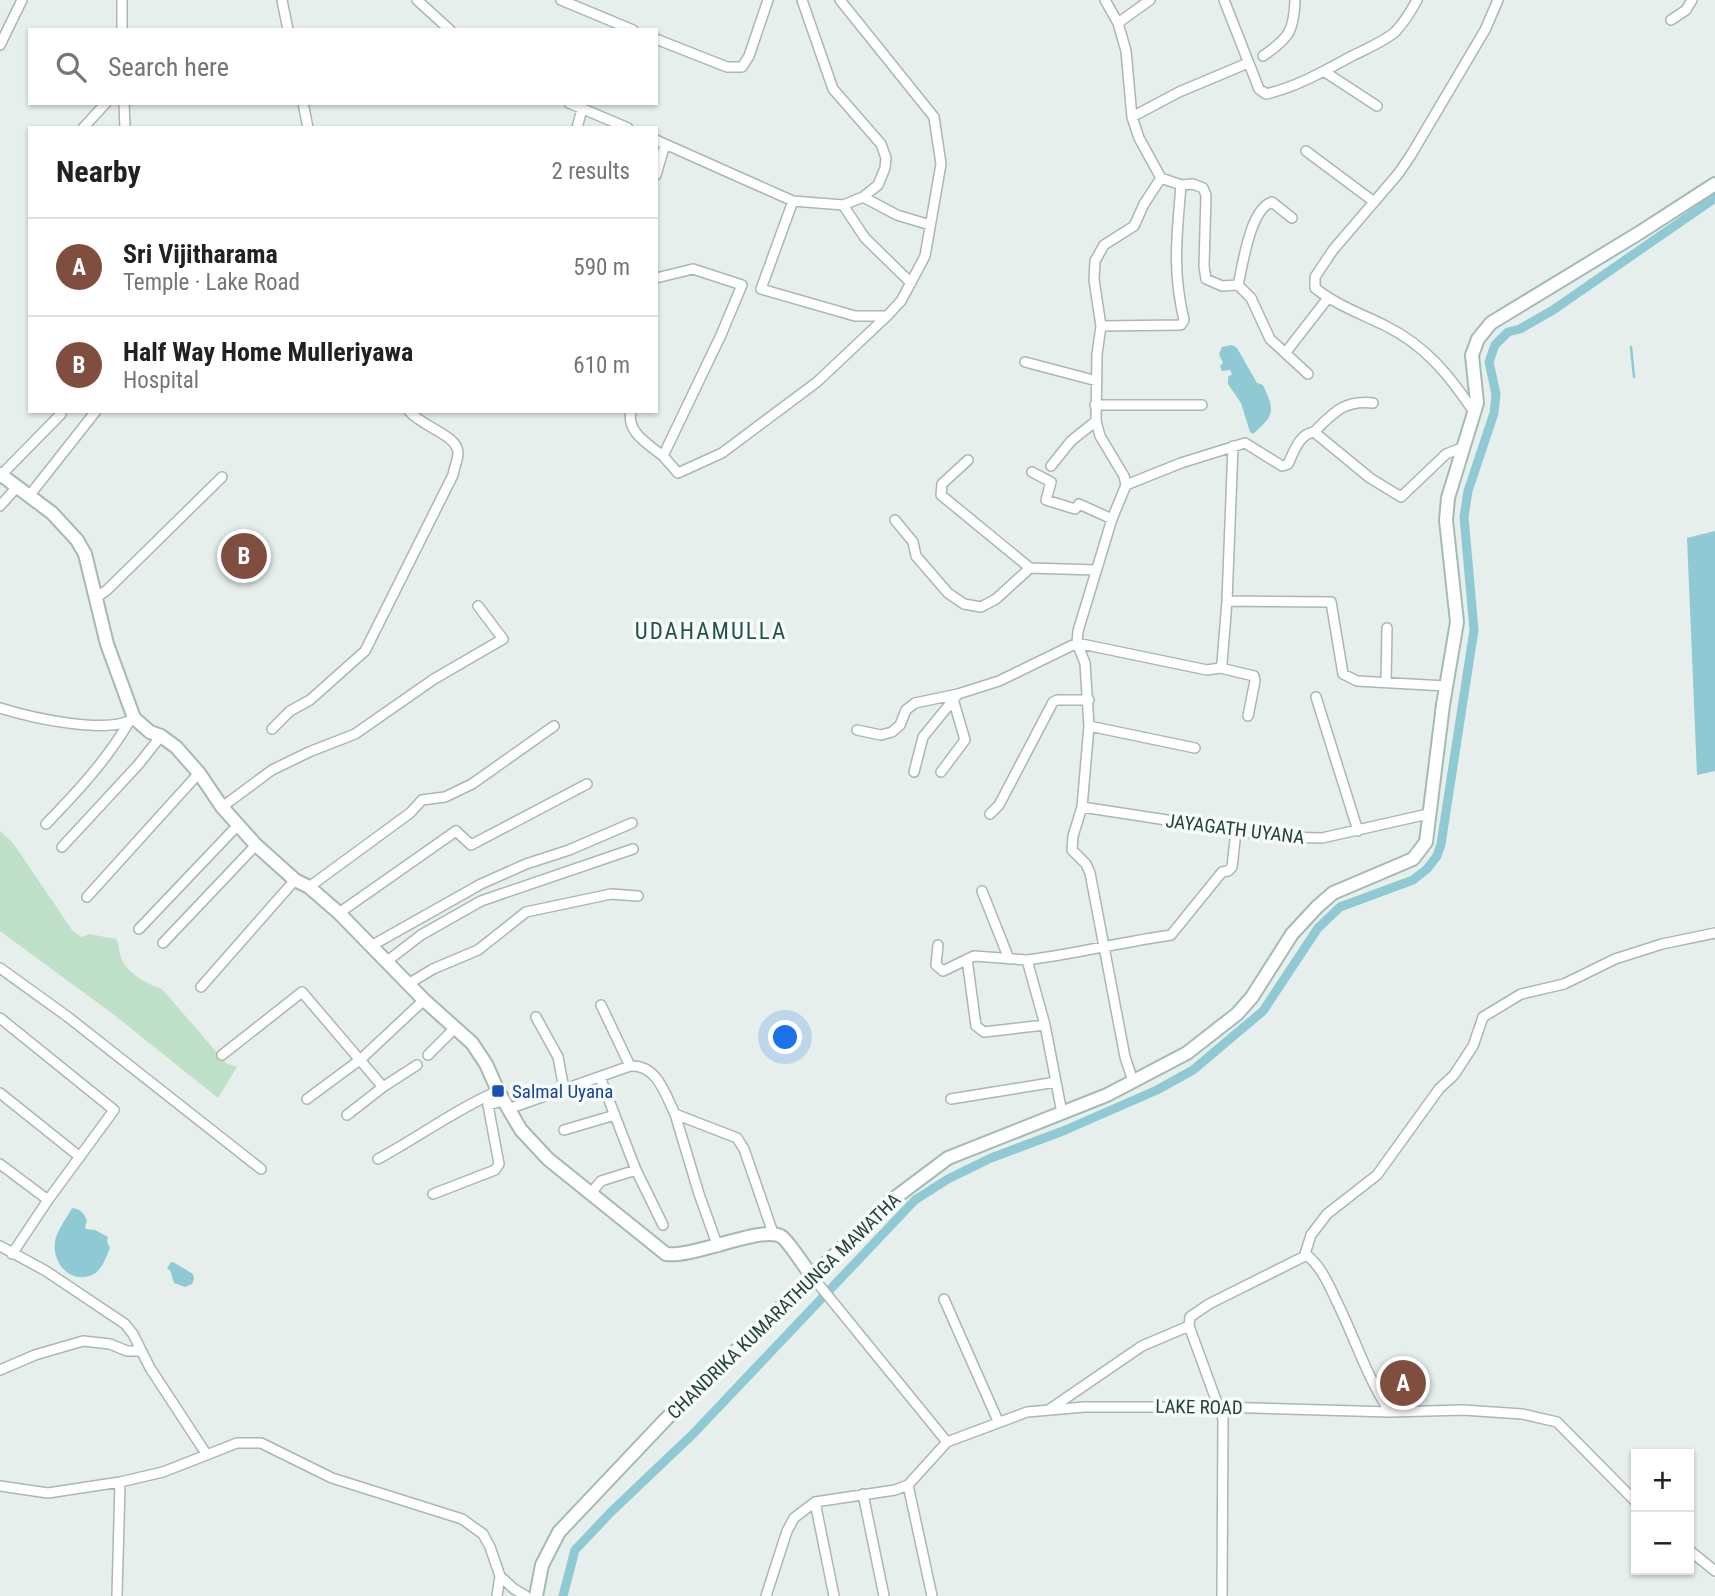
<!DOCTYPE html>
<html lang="en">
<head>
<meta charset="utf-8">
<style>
	:root { --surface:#fff; --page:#f2f2f2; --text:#202124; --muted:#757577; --line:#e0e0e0; --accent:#7f4e3f }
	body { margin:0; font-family:"Roboto Condensed",sans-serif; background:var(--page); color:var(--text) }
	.controls { position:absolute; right:21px; bottom:21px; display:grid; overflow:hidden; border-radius:0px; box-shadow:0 2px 5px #0004 }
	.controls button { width:63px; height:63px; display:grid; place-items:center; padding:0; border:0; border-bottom:2px solid var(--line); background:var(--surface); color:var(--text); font:35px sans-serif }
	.you { position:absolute; left:786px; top:1038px; width:24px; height:24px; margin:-18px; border:5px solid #fff; border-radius:50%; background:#1a73e8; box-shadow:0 0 0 10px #1a73e833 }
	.badge { display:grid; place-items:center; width:46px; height:46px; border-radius:50%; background:var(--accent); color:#fff; font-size:23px; font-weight:700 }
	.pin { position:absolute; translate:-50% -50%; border:4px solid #fff; box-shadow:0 2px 7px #0006 }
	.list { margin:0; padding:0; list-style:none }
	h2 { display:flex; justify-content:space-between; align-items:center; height:91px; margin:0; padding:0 28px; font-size:30px }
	h2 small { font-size:23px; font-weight:400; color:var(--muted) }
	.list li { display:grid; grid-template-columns:46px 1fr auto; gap:21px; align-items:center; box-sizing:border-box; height:98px; padding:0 28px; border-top:2px solid var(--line) }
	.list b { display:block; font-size:26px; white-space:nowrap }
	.list p { margin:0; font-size:23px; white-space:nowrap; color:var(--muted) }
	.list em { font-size:23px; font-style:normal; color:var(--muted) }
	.icon { flex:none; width:38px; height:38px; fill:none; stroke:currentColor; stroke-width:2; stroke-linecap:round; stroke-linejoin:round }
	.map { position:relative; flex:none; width:1715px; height:1596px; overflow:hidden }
	.search { position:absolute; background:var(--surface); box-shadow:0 2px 5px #0004; left:28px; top:28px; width:630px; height:77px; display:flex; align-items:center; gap:18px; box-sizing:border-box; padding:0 24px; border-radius:0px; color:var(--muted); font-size:26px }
	.panel { position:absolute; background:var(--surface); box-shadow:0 2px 5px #0004; left:28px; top:126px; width:630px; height:287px; border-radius:0px }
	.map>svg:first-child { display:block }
	.green { fill:#bfe0c8 }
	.water { fill:#8ec9d4 }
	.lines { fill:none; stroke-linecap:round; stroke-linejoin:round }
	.stream { stroke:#8ec9d4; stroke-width:2.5 }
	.canal { stroke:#8ec9d4; stroke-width:9 }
	.minor-casing { stroke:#a8b8b2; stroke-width:12 }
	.tertiary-casing { stroke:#a8b8b2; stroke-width:16 }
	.secondary-casing { stroke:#a4bbb3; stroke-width:16 }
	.minor { stroke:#fff; stroke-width:9 }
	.tertiary { stroke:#fff; stroke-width:12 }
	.secondary { stroke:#fff; stroke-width:12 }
	.transit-dot { fill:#1a4fb4; stroke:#f7fbf9; stroke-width:2.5 }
	.labels { text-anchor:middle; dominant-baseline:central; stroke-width:7; stroke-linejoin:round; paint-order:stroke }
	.street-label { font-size:19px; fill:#24423a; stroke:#f7fbf9 }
	.transit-label { font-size:19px; fill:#164399; stroke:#f7fbf9; text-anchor:start }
	.quarter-label { font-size:23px; letter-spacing:2px; fill:#1f5548; stroke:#f7fbf9 }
</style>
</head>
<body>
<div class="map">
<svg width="1715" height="1596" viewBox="0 0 1715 1596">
	<rect width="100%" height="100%" fill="#e6efeb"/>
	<!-- green -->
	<path class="green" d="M 0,831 L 13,843 L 72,930 L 81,937 L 89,934 L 116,939 C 120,947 119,955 123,962 C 129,974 149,985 162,989 L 226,1063 L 237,1067 L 218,1098 L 113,1014 L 0,931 Z"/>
	<!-- water -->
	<path class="water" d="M 1232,345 L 1237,348 L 1257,383 L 1263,385 C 1275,411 1275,415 1253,434 L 1250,432 L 1241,403 L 1228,384 L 1228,377 L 1232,374 L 1230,370 L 1222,371 L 1220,366 L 1223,363 L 1219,354 L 1222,347 Z
		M 1715,531 L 1715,771 L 1697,775 L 1687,538 Z
		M 72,1208 C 81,1209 84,1213 87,1221 L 85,1227 L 86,1229 L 95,1230 L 108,1237 L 107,1242 L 110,1248 C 106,1257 102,1271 92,1275 C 70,1284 52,1263 55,1242 C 56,1231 67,1218 72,1208 Z
		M 173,1262 L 193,1274 L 194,1279 L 192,1284 L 185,1287 L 174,1283 L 170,1270 L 167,1269 L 170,1263 Z"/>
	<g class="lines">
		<!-- stream -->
		<path class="stream" d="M 1631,347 L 1634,377"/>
		<!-- canal -->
		<path class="canal" d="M 563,1596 L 575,1550 L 611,1512 L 693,1434 L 915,1200 L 948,1179 L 991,1158 L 1063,1131 L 1157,1090 L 1193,1070 L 1263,1011 L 1318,928 L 1340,907 L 1413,880 L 1427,869 L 1437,856 L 1441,844 L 1474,630 L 1464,517 L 1468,491 L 1494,413 L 1496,394 L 1489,362 L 1495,345 L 1508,332 L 1520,329 L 1553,310 L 1715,198"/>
		<defs>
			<path id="minor" d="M 122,0 L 122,30
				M 282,0 L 288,30
				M 417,0 L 450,30
				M 561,0 L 633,30
				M 1105,0 L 1118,23 L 1126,51 L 1132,117 L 1139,138 L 1161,178 L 1144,204 L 1134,226 L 1104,245 L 1095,261 L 1094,280 L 1101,326 L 1097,354 L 1096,421 L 1100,436 L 1124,476 L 1126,485 L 1112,519 L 1078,631 L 1077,643 L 1085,663 L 1089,726 L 1082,807 L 1073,836 L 1072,850 L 1086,864 L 1090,873 L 1125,1057 L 1133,1081
				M 1224,0 L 1259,89 L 1266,94 C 1297,87 1324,71 1352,56 C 1366,49 1383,42 1395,32 C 1404,23 1411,11 1417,0
				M 1671,20 L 1686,10 L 1692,0
				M 1118,23 L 1150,0
				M 656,39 L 727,67 L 742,67 L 749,56 L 768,0
				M 0,45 L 22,0
				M 1263,56 C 1289,38 1294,31 1295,0
				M 1325,72 L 1377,106
				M 124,103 L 125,128
				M 303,103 L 308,128
				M 569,103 L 628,128
				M 1132,117 L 1179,92 L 1248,63
				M 83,128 L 106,103
				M 577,128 L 582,109
				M 656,140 L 793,201 L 843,205 L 863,197 L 878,185 L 885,168 L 886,158 L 881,144 L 833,89 L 802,0
				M 1306,151 L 1373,201
				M 656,175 L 665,144
				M 1161,178 L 1181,185
				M 863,197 L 897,215 L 930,225
				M 793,201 L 761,289 L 855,316 L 887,316 L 901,301 L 925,256 L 941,164 L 934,117 L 840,0
				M 843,205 L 865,238 L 911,283
				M 656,278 L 693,269 L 742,285 L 721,335 L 663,456 L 678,473 L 722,453 L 817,382 L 887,316
				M 1238,285 C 1243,264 1250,209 1272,202 L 1292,218
				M 1101,326 L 1181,325 L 1184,320 C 1172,270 1177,235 1181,185 L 1193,184 L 1203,188 L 1206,195 L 1204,266 L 1206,279 L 1222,286 L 1238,285 L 1251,298 L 1270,339 L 1308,374
				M 1286,352 L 1328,298
				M 1025,362 L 1097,381
				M 1095,405 L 1202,405
				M 631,411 C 626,432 648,444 663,456
				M 1474,412 C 1450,376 1426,346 1386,326 C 1362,314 1336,305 1315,288 L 1315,277 L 1333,250 L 1398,174 L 1411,155 L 1485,30 L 1498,0
				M 1314,432 C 1334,412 1344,400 1373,403
				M 968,460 L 942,484 L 941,495 L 1030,568 L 1096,570
				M 1051,466 L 1071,441 L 1096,421
				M 1032,472 L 1051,482 L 1046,500 L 1075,509 L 1079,504 L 1112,519
				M 1,475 L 61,414
				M 1126,485 L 1181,463 L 1245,443 L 1282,466 L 1288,464 C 1294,452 1299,434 1314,432 L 1370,478 L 1401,497 L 1446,454 L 1464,447
				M 29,496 L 96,411
				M 0,506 L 17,487
				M 895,520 L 913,542 L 916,556 L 948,593 L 964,604 L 981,607 L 996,599 L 1030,568
				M 97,597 L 107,590 L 222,477
				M 1227,601 L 1331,602 L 1343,674 L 1357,681 L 1446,686
				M 1220,668 L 1254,676 L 1255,681 L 1248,716
				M 1386,683 L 1387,628
				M 1316,697 L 1358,831
				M 0,708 C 29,717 109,736 134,718
				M 1089,726 L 1195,748
				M 272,729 L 290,711 L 310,700 L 365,651 L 453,475 C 454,468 458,460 458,453 C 458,435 422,427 409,411
				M 857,730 L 881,735 L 892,732 L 900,725 L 906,710 L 915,703 L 958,694 L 999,681 L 1077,643 L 1207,670 L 1220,668 L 1222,663 L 1227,601 L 1233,446
				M 914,772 L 923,737 L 958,694
				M 941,772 L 965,740 L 953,699
				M 222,807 L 272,770 L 309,752 L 355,734 L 434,679 L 503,639 L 478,606
				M 1082,807 L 1278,837 L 1322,838 L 1428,814
				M 990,814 L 999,805 L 1053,702 L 1057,700 L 1089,700
				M 46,824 C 77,792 106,761 129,722
				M 62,847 L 138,765 L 161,736
				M 309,887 L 410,813 L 422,800 L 445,797 L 472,784 L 554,726
				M 982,891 L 1009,959
				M 87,897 L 199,773
				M 339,913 L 456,831 L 471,845 L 587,784
				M 139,929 L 238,825
				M 163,943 L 256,845
				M 938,945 L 936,965 L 943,971 L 974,956 L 1027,960
				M 371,946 L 481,884 L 526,864 L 569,850 L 632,823
				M 967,959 L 976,1026 L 984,1032 L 1045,1025
				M 386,962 L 421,935 L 481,901 L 633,849
				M 0,968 L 68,1017 L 261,1169
				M 408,984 L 433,969 L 478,950 L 526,912 L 611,894 L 638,896
				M 201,987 L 295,880
				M 601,1005 L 630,1066
				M 536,1017 L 558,1057 L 564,1089
				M 0,1018 L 114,1110 L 48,1200 L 12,1254
				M 222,1055 L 302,992 L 383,1087 L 347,1115
				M 428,1055 L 455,1028
				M 600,1077 L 636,1170 L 663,1225
				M 383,1087 L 417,1065
				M 0,1093 L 80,1157
				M 307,1099 L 361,1059 L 424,1000
				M 951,1099 L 1056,1082
				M 508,1109 L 630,1066 C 657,1064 665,1094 675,1114 L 737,1138 L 744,1149 L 773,1233
				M 1062,1113 L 1045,1025 L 1027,960 C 1075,954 1122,942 1171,935 L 1222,872 L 1228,871 L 1232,867 L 1236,831
				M 675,1114 L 699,1194 L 718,1247
				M 564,1130 L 615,1115
				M 378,1159 C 419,1137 456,1109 498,1091
				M 0,1164 L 48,1200
				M 591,1193 L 601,1181 L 636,1170
				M 433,1194 L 495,1170 L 499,1164 L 488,1105 L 503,1101
				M 0,1246 L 46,1271 L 125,1324 L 133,1334 L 150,1368 L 207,1455
				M 1304,1257 L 1311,1235 L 1327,1214 L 1377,1175 L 1439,1089 L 1454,1075 L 1473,1046 L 1483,1017 L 1521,994 L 1564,984 L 1615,959 L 1662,944 L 1715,933
				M 811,1275 L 947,1442
				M 944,1299 L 998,1421
				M 1189,1326 L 1190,1317 L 1209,1304 L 1307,1255 C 1322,1268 1328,1283 1336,1300 C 1355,1338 1367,1378 1390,1412
				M 0,1370 L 35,1355 L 83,1341 L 110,1344 L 127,1351 L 141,1351
				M 1050,1409 L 1142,1346 L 1189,1326 L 1223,1419 L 1222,1596
				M 908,1485 L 932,1596
				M 0,1486 L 48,1493 L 120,1482 L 163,1472 L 237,1443 L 261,1443 L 332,1478 L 462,1519 L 483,1534 L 490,1547 L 500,1576 L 497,1596
				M 863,1494 L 884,1596
				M 1689,1550 L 1715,1571
				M 500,1576 L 514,1589 L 526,1596
				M 117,1596 L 120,1482
				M 766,1596 L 787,1531 L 794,1518 L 815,1502
				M 834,1596 L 815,1502 L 895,1490 L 908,1485 L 947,1442 L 1027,1412 L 1084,1407 L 1219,1407 L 1390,1412 L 1463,1410 L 1522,1414 L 1557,1422 L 1636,1502"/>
			<path id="tertiary" d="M 0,474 L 52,513 L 77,540 L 85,554 L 107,644 L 134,718 L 150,732 L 161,736 L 176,747 L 199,773 L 222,807 L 256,845 L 295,880 L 309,887 L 339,913 L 424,1000 L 472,1043 L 486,1064 L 498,1091 L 521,1130 L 548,1159 L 666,1254 C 695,1258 764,1224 782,1237 C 789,1242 804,1266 811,1275"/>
			<path id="secondary" d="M 536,1596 L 542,1565 L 559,1532 L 666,1419 L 888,1203 L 948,1158 L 1107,1095 L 1187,1053 L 1237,1014 L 1252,997 L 1292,934 L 1317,907 L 1333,893 L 1413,859 L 1426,842 L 1443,705 L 1457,622 L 1446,520 L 1448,498 L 1477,403 L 1472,355 L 1478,339 L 1491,323 L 1639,233 L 1715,184"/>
		</defs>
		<!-- minor casing -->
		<use href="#minor" class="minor-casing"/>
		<!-- tertiary casing -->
		<use href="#tertiary" class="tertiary-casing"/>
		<!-- secondary casing -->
		<use href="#secondary" class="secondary-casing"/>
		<!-- minor -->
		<use href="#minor" class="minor"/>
		<!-- tertiary -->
		<use href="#tertiary" class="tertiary"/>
		<!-- secondary -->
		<use href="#secondary" class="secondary"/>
	</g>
	<!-- markers -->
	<rect class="transit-dot" x="491" y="1084" width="14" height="14" rx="3.5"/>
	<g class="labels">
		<!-- street labels -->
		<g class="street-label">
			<text transform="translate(1235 829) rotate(7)">JAYAGATH UYANA</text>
			<text transform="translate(784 1306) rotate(-44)">CHANDRIKA KUMARATHUNGA MAWATHA</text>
			<text transform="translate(1199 1407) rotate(1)">LAKE ROAD</text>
		</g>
		<!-- transit labels -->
		<g class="transit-label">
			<text x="512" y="1091">Salmal Uyana</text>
		</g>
		<!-- quarter labels -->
		<g class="quarter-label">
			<text x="711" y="631">UDAHAMULLA</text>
		</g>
	</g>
</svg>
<div class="controls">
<button>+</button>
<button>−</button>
</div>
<div class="you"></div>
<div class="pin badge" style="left:1403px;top:1383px">A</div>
<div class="pin badge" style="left:244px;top:556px">B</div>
<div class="search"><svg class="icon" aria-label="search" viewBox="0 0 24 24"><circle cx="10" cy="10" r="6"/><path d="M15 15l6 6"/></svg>Search here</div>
<section class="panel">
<h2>Nearby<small>2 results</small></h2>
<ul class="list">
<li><span class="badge">A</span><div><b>Sri Vijitharama</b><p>Temple · Lake Road</p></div><em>590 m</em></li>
<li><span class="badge">B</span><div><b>Half Way Home Mulleriyawa</b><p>Hospital</p></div><em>610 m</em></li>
</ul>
</section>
</div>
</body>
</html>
